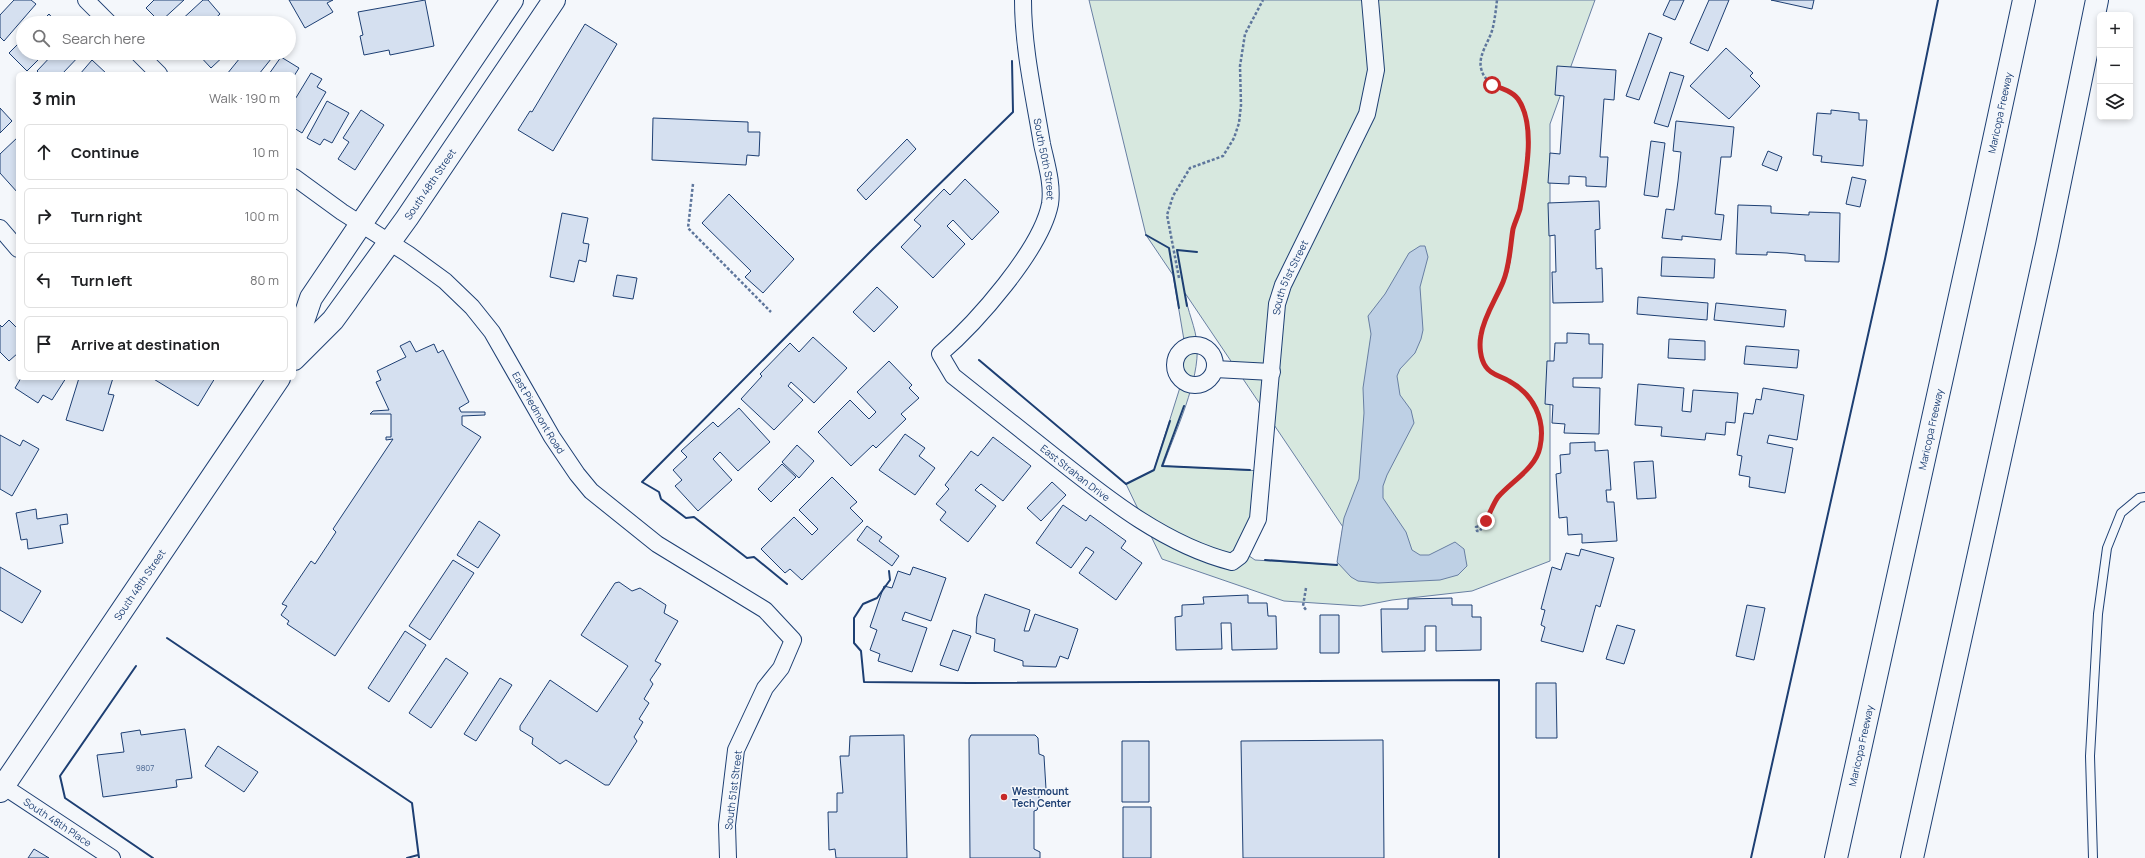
<!DOCTYPE html>
<html lang="en">
<head>
<meta charset="utf-8">
<style>
	:root { --surface:#fff; --page:#f2f2f2; --text:#202124; --muted:#757577; --line:#e0e0e0 }
	body { margin:0; font-family:Manrope,sans-serif; background:var(--page); color:var(--text) }
	.controls { position:absolute; right:12px; top:12px; display:grid; overflow:hidden; border-radius:6px; box-shadow:0 2px 6px #0003 }
	.controls button { width:36px; height:36px; display:grid; place-items:center; padding:0; border:0; border-bottom:1px solid var(--line); background:var(--surface); color:var(--text); font:20px sans-serif }
	.stop { position:absolute; width:12px; height:12px; margin:-9px; border:3px solid #c62828; border-radius:50%; background:#fff }
	.stop.end { background:#c62828; border-color:#fff; box-shadow:0 1px 4px #0008 }
	.list { margin:0; padding:0; list-style:none }
	h2 { display:flex; justify-content:space-between; align-items:center; height:52px; margin:0; padding:0 16px; font-size:17px }
	h2 small { font-size:13px; font-weight:400; color:var(--muted) }
	.list li { display:grid; grid-template-columns:26px 1fr auto; gap:12px; align-items:center; box-sizing:border-box; height:56px; margin:0 8px 8px; padding:0 8px; border:1px solid var(--line); border-radius:6px }
	.list b { display:block; font-size:15px; white-space:nowrap }
	.list em { font-size:13px; font-style:normal; color:var(--muted) }
	.icon { flex:none; width:22px; height:22px; fill:none; stroke:currentColor; stroke-width:2; stroke-linecap:round; stroke-linejoin:round }
	.map { position:relative; flex:none; width:2145px; height:858px; overflow:hidden }
	.search { position:absolute; background:var(--surface); box-shadow:0 2px 6px #0003; left:16px; top:16px; width:280px; height:44px; display:flex; align-items:center; gap:10px; box-sizing:border-box; padding:0 14px; border-radius:22px; color:var(--muted); font-size:15px }
	.panel { position:absolute; background:var(--surface); box-shadow:0 2px 6px #0003; left:16px; top:72px; width:280px; height:308px; border-radius:6px }
	.map>svg:first-child { display:block }
	.green { fill:#d7e8df; stroke:#687fa3; fill-rule:evenodd }
	.water { fill:#bed0e5; stroke:#687fa3 }
	.building { fill:#d5e0f0; stroke:#1d3f73 }
	.lines { fill:none; stroke-linecap:round; stroke-linejoin:round }
	.lane-casing { stroke:#1d3f73; stroke-width:10 }
	.street-casing { stroke:#1d3f73; stroke-width:18 }
	.secondary-casing { stroke:#1d3f73; stroke-width:24 }
	.highway-casing { stroke:#1d3f73; stroke-width:24 }
	.path { stroke:#5e769c; stroke-width:2.5; stroke-dasharray:3 2; stroke-linecap:butt }
	.lane { stroke:#f4f7fb; stroke-width:8 }
	.street { stroke:#f4f7fb; stroke-width:16 }
	.secondary { stroke:#f4f7fb; stroke-width:22 }
	.highway { stroke:#f4f7fb; stroke-width:22 }
	.wall { stroke:#1d3f73; stroke-width:2 }
	.route { stroke:#c62828; stroke-width:5 }
	.poi-dot { fill:#c62828; stroke:#f4f7fb; stroke-width:1.5 }
	.labels { text-anchor:middle; dominant-baseline:central; stroke-width:3; stroke-linejoin:round; paint-order:stroke }
	.number-label { font-size:8px; fill:#4b6792 }
	.street-label { font-size:10px; fill:#1d3f73; stroke:#f4f7fb }
	.poi-label { font-size:10px; font-weight:bold; fill:#1d3f73; stroke:#f4f7fb; text-anchor:start }
</style>
</head>
<body>
<div class="map">
<svg width="2145" height="858" viewBox="0 0 2145 858">
	<rect width="100%" height="100%" fill="#f4f7fb"/>
	<!-- green -->
	<path class="green" d="M 1089,0 L 1595,0 L 1550,124 L 1550,561 L 1472,591 L 1392,600 L 1361,606 L 1284,601 L 1162,559 L 1126,484 L 1154,470 L 1182,381 L 1185,346 L 1173,275 L 1146,235 ZM 1185,293 L 1343,527 L 1337,565 L 1255,560 L 1242,551 L 1263,471 L 1163,466 C 1175,432 1200,380 1197,345 C 1196,327 1187,311 1185,293 Z"/>
	<!-- water -->
	<path class="water" d="M 1420,246 L 1425,246 L 1428,257 L 1420,287 L 1423,330 L 1421,339 L 1415,353 L 1400,369 L 1397,376 L 1400,395 L 1411,410 L 1414,423 L 1387,475 L 1383,486 L 1383,498 L 1406,532 L 1412,550 L 1420,555 L 1429,555 L 1455,542 L 1464,549 L 1467,566 L 1458,575 L 1440,580 L 1378,583 L 1358,581 L 1351,577 L 1337,562 L 1344,518 L 1359,479 L 1364,413 L 1363,388 L 1371,334 L 1368,316 L 1385,294 L 1409,253 Z"/>
	<!-- building -->
	<path class="building" d="M 14,0 L 31,0 L 36,4 L 4,41 L 0,37 L 0,15 Z
		M 154,0 L 184,0 L 160,22 L 146,8 Z
		M 203,0 L 208,0 L 220,14 L 210,23 L 178,23 Z
		M 289,0 L 333,0 L 327,3 L 333,12 L 305,28 Z
		M 425,0 L 434,46 L 390,55 L 389,50 L 364,55 L 360,36 L 363,35 L 358,12 Z
		M 1670,0 L 1684,0 L 1675,20 L 1663,15 Z
		M 1709,0 L 1729,0 L 1708,51 L 1690,43 Z
		M 1771,0 L 1814,0 L 1812,9 Z
		M 49,14 L 57,23 L 40,23 Z
		M 585,24 L 617,44 L 553,151 L 518,130 L 530,111 L 532,112 Z
		M 1649,33 L 1662,38 L 1639,100 L 1626,96 Z
		M 23,39 L 23,53 L 45,53 L 27,71 L 9,53 Z
		M 1726,48 L 1753,73 L 1750,76 L 1760,86 L 1729,119 L 1690,86 Z
		M 54,53 L 82,53 L 62,74 L 40,74 L 37,71 Z
		M 197,53 L 227,53 L 211,68 Z
		M 244,53 L 275,53 L 275,54 L 259,74 L 227,74 Z
		M 281,57 L 299,68 L 294,76 L 294,74 L 269,74 Z
		M 92,60 L 107,74 L 80,74 Z
		M 1557,66 L 1616,70 L 1614,100 L 1604,99 L 1600,157 L 1608,157 L 1606,187 L 1586,186 L 1586,177 L 1569,176 L 1569,184 L 1548,183 L 1550,153 L 1560,154 L 1564,96 L 1555,95 Z
		M 1670,72 L 1684,76 L 1668,127 L 1654,123 Z
		M 311,73 L 322,79 L 317,87 L 326,92 L 302,133 L 294,128 L 294,101 Z
		M 327,101 L 349,113 L 332,143 L 324,139 L 320,145 L 307,138 Z
		M 0,108 L 12,121 L 0,133 Z
		M 361,110 L 384,125 L 355,170 L 338,159 L 349,142 L 343,138 Z
		M 1831,110 L 1859,113 L 1859,120 L 1867,120 L 1863,166 L 1821,162 L 1822,156 L 1813,155 L 1817,113 L 1831,114 Z
		M 653,118 L 748,122 L 748,132 L 760,132 L 759,156 L 747,155 L 746,165 L 652,160 Z
		M 1676,121 L 1734,127 L 1731,157 L 1721,157 L 1715,214 L 1724,215 L 1721,240 L 1682,236 L 1682,240 L 1662,238 L 1666,209 L 1674,210 L 1678,181 L 1681,152 L 1673,151 Z
		M 18,137 L 18,193 L 0,173 L 0,154 Z
		M 907,139 L 916,149 L 866,200 L 857,190 Z
		M 1651,141 L 1665,143 L 1658,197 L 1644,195 Z
		M 1768,151 L 1782,157 L 1777,171 L 1762,165 Z
		M 1852,177 L 1866,180 L 1860,207 L 1846,204 Z
		M 965,179 L 999,212 L 972,240 L 953,220 L 947,226 L 965,244 L 933,278 L 901,247 L 921,226 L 914,220 L 944,189 L 950,195 Z
		M 729,194 L 794,259 L 763,293 L 745,277 L 751,271 L 702,223 Z
		M 1599,201 L 1600,229 L 1595,230 L 1596,269 L 1602,268 L 1603,302 L 1553,303 L 1552,272 L 1556,272 L 1555,235 L 1549,236 L 1548,203 Z
		M 1738,205 L 1771,206 L 1771,213 L 1809,215 L 1809,212 L 1840,213 L 1839,262 L 1805,261 L 1805,255 L 1787,253 L 1767,252 L 1767,255 L 1736,254 Z
		M 562,213 L 588,218 L 583,243 L 589,244 L 586,262 L 579,260 L 574,282 L 550,277 Z
		M 1662,257 L 1715,259 L 1714,278 L 1661,276 Z
		M 617,275 L 637,278 L 633,299 L 613,296 Z
		M 877,287 L 898,307 L 874,332 L 853,312 Z
		M 1638,297 L 1708,303 L 1707,320 L 1637,314 Z
		M 1716,303 L 1786,310 L 1784,327 L 1714,320 Z
		M 9,320 L 16,327 L 18,326 L 18,353 L 9,361 L 0,352 L 0,325 L 2,327 Z
		M 1567,333 L 1589,334 L 1589,344 L 1603,344 L 1602,378 L 1573,378 L 1573,387 L 1600,388 L 1599,434 L 1564,433 L 1565,424 L 1552,423 L 1553,405 L 1545,404 L 1547,361 L 1554,361 L 1555,343 L 1567,343 Z
		M 813,337 L 847,368 L 814,403 L 791,382 L 788,386 L 803,400 L 774,430 L 741,399 L 762,376 L 760,374 L 790,343 L 799,352 Z
		M 1669,339 L 1705,341 L 1705,360 L 1668,358 Z
		M 410,341 L 416,352 L 434,344 L 438,353 L 443,350 L 469,402 L 459,408 L 461,412 L 485,412 L 485,415 L 462,416 L 462,425 L 481,437 L 335,656 L 287,624 L 289,621 L 281,615 L 287,606 L 282,604 L 311,561 L 315,564 L 336,532 L 333,529 L 393,439 L 386,440 L 386,437 L 391,437 L 391,414 L 370,414 L 373,411 L 389,410 L 376,382 L 381,380 L 377,371 L 406,357 L 400,346 Z
		M 1746,346 L 1799,350 L 1797,368 L 1744,364 Z
		M 889,361 L 912,385 L 909,388 L 919,398 L 901,414 L 906,419 L 876,448 L 873,445 L 851,466 L 818,432 L 850,400 L 869,419 L 876,412 L 857,392 Z
		M 21,378 L 66,378 L 52,400 L 43,395 L 38,403 L 15,388 Z
		M 79,378 L 113,378 L 108,394 L 114,395 L 103,431 L 66,420 Z
		M 152,378 L 215,378 L 198,406 Z
		M 1638,384 L 1684,388 L 1682,411 L 1691,412 L 1693,390 L 1738,393 L 1735,423 L 1726,422 L 1725,435 L 1706,433 L 1705,440 L 1661,436 L 1662,427 L 1635,425 Z
		M 1763,388 L 1804,395 L 1797,440 L 1769,435 L 1767,443 L 1793,448 L 1785,493 L 1749,487 L 1750,477 L 1739,475 L 1742,456 L 1737,455 L 1744,413 L 1753,414 L 1756,399 L 1761,400 Z
		M 739,408 L 770,442 L 738,471 L 720,452 L 713,459 L 732,480 L 698,511 L 675,486 L 682,480 L 673,470 L 687,457 L 681,451 L 713,422 L 718,427 Z
		M 905,434 L 925,448 L 919,456 L 935,468 L 915,495 L 879,470 Z
		M 0,435 L 20,446 L 23,440 L 39,449 L 12,496 L 0,489 Z
		M 993,437 L 1031,466 L 1003,501 L 981,484 L 975,490 L 996,506 L 968,542 L 940,520 L 946,512 L 936,504 L 949,489 L 945,485 L 971,451 L 978,456 Z
		M 1595,442 L 1595,451 L 1608,450 L 1611,490 L 1606,490 L 1607,502 L 1614,502 L 1617,541 L 1582,543 L 1582,534 L 1568,535 L 1567,517 L 1559,518 L 1556,474 L 1561,473 L 1560,455 L 1570,454 L 1570,443 Z
		M 797,445 L 814,461 L 799,478 L 782,462 Z
		M 1653,461 L 1656,498 L 1637,499 L 1634,462 Z
		M 782,464 L 796,477 L 771,502 L 758,489 Z
		M 832,477 L 857,502 L 850,508 L 863,521 L 802,580 L 790,569 L 785,573 L 761,549 L 794,517 L 812,535 L 818,529 L 799,510 Z
		M 1052,482 L 1066,495 L 1041,521 L 1027,508 Z
		M 1063,505 L 1086,521 L 1090,515 L 1126,541 L 1121,548 L 1142,563 L 1116,600 L 1079,573 L 1094,552 L 1086,547 L 1071,568 L 1036,543 Z
		M 36,509 L 37,519 L 67,514 L 68,524 L 60,525 L 63,543 L 28,549 L 27,539 L 21,540 L 16,513 Z
		M 479,521 L 500,535 L 478,568 L 457,555 Z
		M 867,526 L 882,537 L 879,541 L 899,556 L 892,566 L 857,540 Z
		M 1581,549 L 1614,558 L 1600,607 L 1596,605 L 1583,652 L 1541,641 L 1545,627 L 1541,625 L 1545,610 L 1541,609 L 1552,567 L 1561,570 L 1566,553 L 1579,556 Z
		M 453,560 L 474,573 L 430,640 L 409,626 Z
		M 0,567 L 41,591 L 22,623 L 0,610 Z
		M 913,567 L 946,578 L 931,621 L 905,612 L 902,620 L 927,628 L 912,672 L 878,661 L 880,654 L 870,650 L 877,630 L 870,627 L 884,586 L 892,588 L 898,571 L 910,575 Z
		M 619,582 L 632,591 L 640,588 L 666,605 L 664,613 L 678,621 L 655,661 L 661,664 L 650,680 L 653,684 L 644,699 L 649,703 L 639,719 L 643,722 L 634,737 L 637,741 L 609,785 L 605,785 L 566,760 L 560,764 L 532,744 L 533,738 L 520,730 L 520,726 L 550,680 L 597,712 L 628,666 L 581,635 L 615,583 Z
		M 985,594 L 1030,610 L 1024,631 L 1029,631 L 1035,614 L 1078,629 L 1068,659 L 1060,656 L 1056,667 L 1023,666 L 1023,661 L 994,651 L 995,639 L 976,633 L 977,617 Z
		M 1248,595 L 1248,603 L 1267,603 L 1268,616 L 1276,616 L 1277,649 L 1232,650 L 1231,623 L 1221,623 L 1222,649 L 1176,650 L 1175,617 L 1182,616 L 1182,605 L 1204,604 L 1203,597 Z
		M 1452,598 L 1452,605 L 1472,605 L 1472,617 L 1481,617 L 1481,650 L 1436,651 L 1436,626 L 1425,626 L 1425,651 L 1382,652 L 1381,609 L 1408,609 L 1408,599 Z
		M 1747,605 L 1765,608 L 1754,660 L 1736,656 Z
		M 1320,615 L 1339,615 L 1339,653 L 1320,653 Z
		M 1617,625 L 1635,630 L 1624,664 L 1606,659 Z
		M 953,630 L 971,636 L 958,671 L 940,665 Z
		M 405,631 L 426,645 L 389,702 L 368,688 Z
		M 446,658 L 468,673 L 431,728 L 409,713 Z
		M 500,678 L 512,685 L 476,741 L 464,734 Z
		M 1536,683 L 1556,683 L 1557,738 L 1536,738 Z
		M 185,729 L 192,778 L 176,780 L 177,787 L 103,797 L 97,755 L 124,752 L 121,733 L 140,730 L 141,735 Z
		M 904,735 L 907,858 L 836,858 L 835,849 L 829,850 L 828,812 L 837,812 L 837,793 L 843,793 L 840,756 L 849,756 L 850,736 Z
		M 971,735 L 1035,735 L 1038,738 L 1039,754 L 1044,756 L 1046,789 L 1039,791 L 1039,804 L 1037,810 L 1034,811 L 1034,849 L 1040,852 L 1040,858 L 970,858 L 969,739 Z
		M 1383,740 L 1384,858 L 1243,858 L 1241,741 Z
		M 1122,741 L 1149,741 L 1149,802 L 1122,802 Z
		M 218,746 L 258,772 L 244,792 L 205,766 Z
		M 1123,807 L 1151,807 L 1151,858 L 1123,858 Z
		M 34,849 L 49,858 L 28,858 Z"/>
	<g class="lines">
		<defs>
			<path id="lane" d="M 2093,858 L 2090,756 L 2098,614 L 2107,548 L 2121,513 L 2139,498 L 2145,497"/>
			<g id="street">
				<path d="M 86,0 L 109,23"/>
				<path id="s1" d="M 1023,0 C 1023,48 1034,96 1042,144 C 1046,163 1053,184 1050,204 C 1041,250 976,323 940,354 L 953,376 C 987,403 1021,430 1055,457 C 1108,499 1165,545 1232,562 L 1240,556 L 1258,519 L 1277,304 L 1283,285 L 1367,114 L 1376,70 L 1370,0"/>
				<path d="M 138,53 L 159,74"/>
				<path id="s2" d="M 294,177 L 342,212 L 408,254 L 445,281 L 472,307 L 492,332 L 552,437 L 577,474 L 591,491 L 657,544 L 765,610 L 793,640 L 781,668 L 765,688 L 736,750 L 727,825 L 728,858"/>
				<path d="M 0,228 L 18,249"/>
				<circle cx="1195" cy="365" r="20"/>
				<path d="M 1215,369 L 1272,372"/>
				<path id="s3" d="M 0,784 L 112,858"/>
			</g>
			<g id="secondary">
				<path d="M 294,348 L 311,298 L 512,0"/>
				<path id="s4" d="M 294,359 L 333,320 L 407,218 L 554,0"/>
				<path id="s5" d="M 0,791 L 279,378"/>
			</g>
			<g id="highway">
				<path id="s6" d="M 1836,858 L 1975,228 L 2024,0"/>
				<path d="M 1912,858 L 2047,245 L 2097,0"/>
			</g>
		</defs>
		<!-- lane casing -->
		<use href="#lane" class="lane-casing"/>
		<!-- street casing -->
		<use href="#street" class="street-casing"/>
		<!-- secondary casing -->
		<use href="#secondary" class="secondary-casing"/>
		<!-- highway casing -->
		<use href="#highway" class="highway-casing"/>
		<!-- path -->
		<path class="path" d="M 693,184 L 688,228 L 771,312
			M 1179,278 L 1167,215 L 1173,196 L 1190,168 L 1223,156 L 1234,138 L 1239,123 L 1241,105 L 1240,66 L 1245,34 L 1263,0
			M 1483,525 L 1476,527 L 1477,531 L 1480,531 C 1485,521 1491,509 1497,499 C 1509,480 1534,471 1540,448 C 1542,440 1541,431 1540,423 C 1535,377 1485,383 1481,355 C 1477,323 1499,298 1508,269 C 1511,256 1511,242 1513,229 C 1514,222 1518,216 1520,209 C 1523,191 1526,172 1527,154 C 1529,135 1530,107 1512,94 C 1500,85 1485,86 1481,68 C 1478,54 1490,41 1493,27 C 1495,18 1496,9 1497,0
			M 1306,588 L 1303,606 L 1307,611"/>
		<!-- lane -->
		<use href="#lane" class="lane"/>
		<!-- street -->
		<use href="#street" class="street"/>
		<!-- secondary -->
		<use href="#secondary" class="secondary"/>
		<!-- highway -->
		<use href="#highway" class="highway"/>
		<!-- wall -->
		<path class="wall" d="M 1146,235 L 1169,248 L 1179,308
			M 1187,306 L 1177,250 L 1197,252
			M 979,360 L 1126,484 L 1154,470 L 1170,421
			M 1184,406 L 1162,466 L 1250,470
			M 1265,560 L 1337,565
			M 889,571 L 890,580 L 877,598 L 863,604 L 854,618 L 854,643 L 861,651 L 864,682 L 969,683 L 1499,680 L 1499,858
			M 787,584 L 754,557 L 747,558 L 694,517 L 686,518 L 661,499 L 659,492 L 642,482 L 872,250 L 1013,112 L 1012,61
			M 167,638 L 412,803 L 419,858
			M 136,666 L 60,776 L 65,798 L 153,858
			M 407,858 L 418,855
			M 1751,858 L 1885,259 L 1938,0"/>
	</g>
	<g class="lines">
		<!-- route -->
		<path class="route" d="M 1486,521 C 1490,513 1493,504 1498,497 C 1512,481 1536,468 1540,447 C 1546,419 1533,394 1509,381 C 1501,376 1491,375 1486,367 C 1480,359 1479,345 1481,335 C 1484,316 1496,299 1503,282 C 1510,265 1510,247 1513,229 C 1515,222 1518,216 1520,209 C 1525,179 1537,126 1518,99 C 1512,91 1501,88 1492,85"/>
	</g>
	<!-- markers -->
	<circle class="poi-dot" cx="1004" cy="797" r="4"/>
	<g class="labels">
		<!-- number labels -->
		<g class="number-label">
			<text x="145" y="767">9807</text>
		</g>
		<!-- street labels -->
		<g class="street-label">
			<text stroke="none"><textPath href="#s6" startOffset="763">Maricopa Freeway</textPath></text>
			<text stroke="none"><textPath href="#s1" startOffset="161">South 50th Street</textPath></text>
			<text stroke="none"><textPath href="#s4" startOffset="222">South 48th Street</textPath></text>
			<text stroke="none"><textPath href="#s1" startOffset="1054">South 51st Street</textPath></text>
			<text stroke="none"><textPath href="#s2" startOffset="346">East Piedmont Road</textPath></text>
			<text stroke="none"><textPath href="#s6" startOffset="439">Maricopa Freeway</textPath></text>
			<text stroke="none"><textPath href="#s1" startOffset="576">East Strahan Drive</textPath></text>
			<text stroke="none"><textPath href="#s5" startOffset="249">South 48th Street</textPath></text>
			<text stroke="none"><textPath href="#s6" startOffset="115">Maricopa Freeway</textPath></text>
			<text transform="translate(733 790) rotate(-83)">South 51st Street</text>
			<text stroke="none"><textPath href="#s3" startOffset="69">South 48th Place</textPath></text>
		</g>
		<!-- poi labels -->
		<g class="poi-label">
			<text x="1012" y="791">Westmount<tspan x="1012" dy="12">Tech Center</tspan></text>
		</g>
	</g>
</svg>
<div class="controls">
<button>+</button>
<button>−</button>
<button><svg class="icon" aria-label="layers" viewBox="0 0 24 24"><path d="M12 4l9 5-9 5-9-5zM3 14l9 5 9-5"/></svg></button>
</div>
<div class="stop" style="left:1492px;top:85px"></div>
<div class="stop end" style="left:1486px;top:521px"></div>
<div class="search"><svg class="icon" aria-label="search" viewBox="0 0 24 24"><circle cx="10" cy="10" r="6"/><path d="M15 15l6 6"/></svg>Search here</div>
<section class="panel">
<h2>3 min<small>Walk · 190 m</small></h2>
<ul class="list">
<li><svg class="icon" aria-label="ahead" viewBox="0 0 24 24"><path d="M12 20V5M6 11l6-6 6 6"/></svg><div><b>Continue</b></div><em>10 m</em></li>
<li><svg class="icon" aria-label="right" viewBox="0 0 24 24"><path d="M7 20v-9h11M14 6l5 5-5 5"/></svg><div><b>Turn right</b></div><em>100 m</em></li>
<li><svg class="icon" aria-label="left" viewBox="0 0 24 24"><path d="M17 20v-9H6M10 6l-5 5 5 5"/></svg><div><b>Turn left</b></div><em>80 m</em></li>
<li><svg class="icon" aria-label="arrive" viewBox="0 0 24 24"><path d="M6 21V4h12l-3 4 3 4H6"/></svg><div><b>Arrive at destination</b></div></li>
</ul>
</section>
</div>
</body>
</html>
